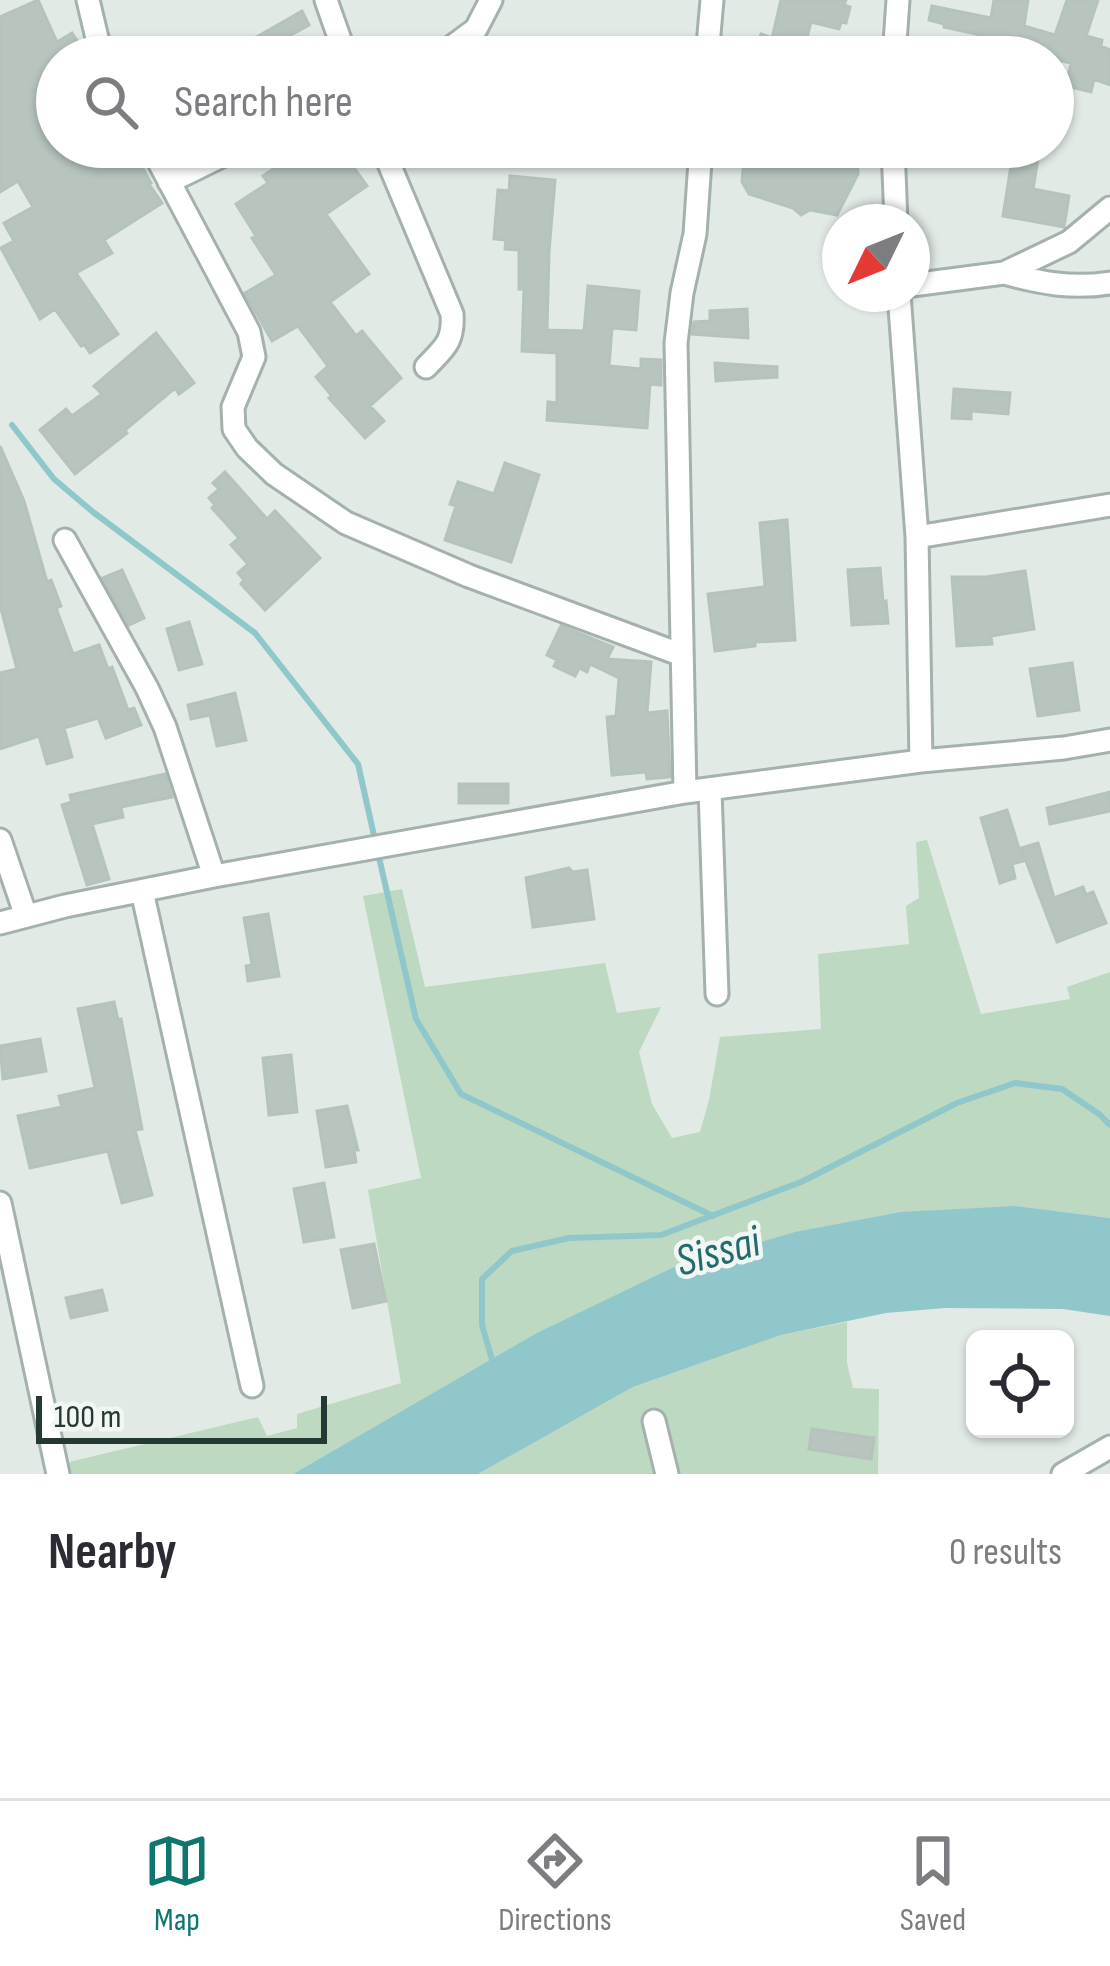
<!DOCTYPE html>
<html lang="en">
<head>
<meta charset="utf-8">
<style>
	:root { --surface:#fff; --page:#f2f2f3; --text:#2b2b33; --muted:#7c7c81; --line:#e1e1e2; --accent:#0f766e }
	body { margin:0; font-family:"Sofia Sans Condensed",sans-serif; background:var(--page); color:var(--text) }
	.controls { position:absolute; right:36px; bottom:36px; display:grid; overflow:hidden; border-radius:18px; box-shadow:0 3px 9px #0004 }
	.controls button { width:108px; height:108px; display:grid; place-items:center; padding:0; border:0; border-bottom:3px solid var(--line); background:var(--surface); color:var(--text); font:60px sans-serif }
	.compass { position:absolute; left:822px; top:204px; width:108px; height:108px; border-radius:50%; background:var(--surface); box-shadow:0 3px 9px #0004; rotate:227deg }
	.scale { position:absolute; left:36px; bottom:30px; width:291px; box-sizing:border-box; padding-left:12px; border:6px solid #243931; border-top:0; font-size:33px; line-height:42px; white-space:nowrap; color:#243931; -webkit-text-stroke:9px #f2f7f4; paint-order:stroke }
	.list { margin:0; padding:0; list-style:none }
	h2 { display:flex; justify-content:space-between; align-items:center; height:156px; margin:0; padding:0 48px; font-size:51px }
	h2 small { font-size:39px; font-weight:400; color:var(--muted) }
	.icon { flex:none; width:66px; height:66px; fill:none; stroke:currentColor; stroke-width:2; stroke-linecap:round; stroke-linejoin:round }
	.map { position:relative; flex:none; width:1110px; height:1474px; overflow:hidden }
	.search { position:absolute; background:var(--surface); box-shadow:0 3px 9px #0004; left:36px; right:36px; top:36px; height:132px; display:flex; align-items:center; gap:30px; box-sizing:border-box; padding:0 42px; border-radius:66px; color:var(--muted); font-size:45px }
	.sheet { height:324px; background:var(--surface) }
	nav { display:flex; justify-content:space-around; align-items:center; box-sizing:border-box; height:168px; border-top:3px solid var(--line); background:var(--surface); font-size:33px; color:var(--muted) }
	nav a { display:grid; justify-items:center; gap:6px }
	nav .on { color:var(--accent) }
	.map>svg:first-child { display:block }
	.green { fill:#bdd9c1 }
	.water { fill:#8fc7ca }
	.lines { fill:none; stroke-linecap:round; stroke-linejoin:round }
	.stream { stroke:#8fc7ca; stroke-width:6 }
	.building { fill:#b7c5be; stroke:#b5c3bc; stroke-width:3 }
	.minor-casing { stroke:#a5b1ac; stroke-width:27 }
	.minor { stroke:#fff; stroke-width:21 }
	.labels { text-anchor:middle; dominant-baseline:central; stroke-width:9; stroke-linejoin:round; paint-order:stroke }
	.water-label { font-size:45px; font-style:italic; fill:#246b6f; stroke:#f2f7f4 }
</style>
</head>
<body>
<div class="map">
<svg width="1110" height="1474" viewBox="0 0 1110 1474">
	<rect width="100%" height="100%" fill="#e2eae6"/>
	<!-- green -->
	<path class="green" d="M 927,840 L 981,1014 L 1070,999 L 1067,987 L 1110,972 L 1110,1218 L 1016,1206 L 537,1334 L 293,1474 L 49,1474 L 48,1467 L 258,1417 L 267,1436 L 297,1428 L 297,1414 L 401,1383 L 368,1190 L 421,1178 L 363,896 L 402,889 L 425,987 L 605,963 L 617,1013 L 661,1007 L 639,1052 L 652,1104 L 672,1138 L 700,1132 L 709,1100 L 720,1037 L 821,1029 L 818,954 L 909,944 L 906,906 L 919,898 L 916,842 Z
		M 847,1322 L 847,1363 L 853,1388 L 879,1389 L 878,1474 L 478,1474 L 633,1387 L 781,1335 Z"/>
	<!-- water -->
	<path class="water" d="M 1016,1206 L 1110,1218 L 1110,1316 L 1063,1309 L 945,1308 L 886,1313 L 781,1335 L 633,1387 L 478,1474 L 293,1474 L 537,1333 L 672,1268 L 795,1232 L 901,1212 Z"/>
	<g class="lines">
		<!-- stream -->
		<path class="stream" d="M 12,425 L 54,479 L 93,512 L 255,633 L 358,764 L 375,840
			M 378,853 L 416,1019 L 461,1094 L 713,1216
			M 493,1363 L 482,1325 L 482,1279 L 512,1251 L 569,1238 L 661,1235 L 801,1182 L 957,1103 L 1015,1083 L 1062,1089 L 1099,1114 L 1110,1125"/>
	</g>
	<!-- building -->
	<path class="building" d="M 38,0 L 57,42 L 72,33 L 88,57 L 57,57 L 57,147 L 131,147 L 151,183 L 149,184 L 162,203 L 104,240 L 112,253 L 76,273 L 118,334 L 90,353 L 84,344 L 81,346 L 55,309 L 40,319 L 1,248 L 14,241 L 4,223 L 33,207 L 18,181 L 0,192 L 0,17 Z
		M 781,0 L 846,0 L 844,5 L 850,7 L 846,23 L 841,22 L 839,29 L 811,22 L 802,57 L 754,57 L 761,34 L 772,38 Z
		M 994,0 L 1028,0 L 1024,26 L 1055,35 L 1067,0 L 1098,0 L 1086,36 L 1102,40 L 1101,46 L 1110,50 L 1110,85 L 1094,79 L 1091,92 L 1066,86 L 1071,63 L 1053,59 L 1053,57 L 980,57 L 985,36 L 944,27 L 944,24 L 929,20 L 932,6 L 991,18 Z
		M 302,11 L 309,25 L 261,51 L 264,57 L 222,57 Z
		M 312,147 L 339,147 L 367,186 L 326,214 L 369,274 L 330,302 L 356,336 L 362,331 L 401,378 L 370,406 L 384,421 L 365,438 L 329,398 L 332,396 L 316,377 L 328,366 L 298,326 L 272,341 L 245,293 L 276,275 L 252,238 L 256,236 L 236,204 L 268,183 L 263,176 L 285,161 L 288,165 Z
		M 745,147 L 857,147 L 858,174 L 837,215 L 810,210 L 801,215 L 793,208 L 749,194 L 742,182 Z
		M 1014,147 L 1040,147 L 1033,189 L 1069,196 L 1064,227 L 1003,216 Z
		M 510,176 L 555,180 L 549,252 L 547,330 L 584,331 L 588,286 L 639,291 L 636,330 L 612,328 L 609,366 L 641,369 L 641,359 L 661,360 L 661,385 L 650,384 L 647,428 L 547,420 L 548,402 L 557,403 L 557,353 L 522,351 L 524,289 L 519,289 L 519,250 L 505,249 L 506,240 L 494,239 L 498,190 L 509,191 Z
		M 747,309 L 748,338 L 692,334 L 694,322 L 710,321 L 710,311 Z
		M 156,333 L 194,383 L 179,394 L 175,388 L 125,430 L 127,433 L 75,474 L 40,430 L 66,409 L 72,416 L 102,394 L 94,386 Z
		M 715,363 L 777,367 L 777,377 L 716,381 Z
		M 954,389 L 1010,393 L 1008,414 L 971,411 L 971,419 L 952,418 Z
		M 0,446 L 24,501 L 47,582 L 51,580 L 61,606 L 56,608 L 73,654 L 99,645 L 108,669 L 112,667 L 128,710 L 134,708 L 141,725 L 106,738 L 98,718 L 64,728 L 72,757 L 47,764 L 39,736 L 0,749 L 0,673 L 17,669 L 0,605 Z
		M 505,463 L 539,475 L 511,562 L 445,540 L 456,506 L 450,504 L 458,482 L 494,494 Z
		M 225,472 L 267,519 L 275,511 L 320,558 L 265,610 L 241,584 L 244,580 L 238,573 L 248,564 L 231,545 L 239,538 L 212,508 L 215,505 L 209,498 L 219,489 L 213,483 Z
		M 787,520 L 795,640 L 755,642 L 755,646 L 715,651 L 708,594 L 765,587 L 760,523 Z
		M 880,568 L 883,602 L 886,601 L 888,623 L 852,625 L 848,570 Z
		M 122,570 L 144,618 L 129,625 L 103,578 Z
		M 1025,571 L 1034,629 L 991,636 L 992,644 L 957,646 L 952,577 L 986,577 Z
		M 189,622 L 202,664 L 179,670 L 167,629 Z
		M 561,626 L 613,647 L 607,659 L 651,662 L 647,713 L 667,711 L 670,777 L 647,779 L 646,772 L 612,775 L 607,717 L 616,716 L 619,678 L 590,664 L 587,672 L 579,668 L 575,676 L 554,666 L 557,660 L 547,655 Z
		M 1072,663 L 1079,710 L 1038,716 L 1030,669 Z
		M 235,693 L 246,740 L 217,746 L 210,715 L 191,719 L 188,705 Z
		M 165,774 L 172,797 L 121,807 L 123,817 L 92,824 L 109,879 L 87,885 L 62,805 L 72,802 L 70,795 Z
		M 459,784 L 508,784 L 508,803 L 459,803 Z
		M 1110,792 L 1110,811 L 1050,824 L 1047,808 Z
		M 1007,810 L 1023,861 L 1012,864 L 1015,878 L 1000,883 L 981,818 Z
		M 1038,843 L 1054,898 L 1083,887 L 1086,895 L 1093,892 L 1106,923 L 1057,942 L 1021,848 Z
		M 569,868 L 573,872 L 587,870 L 594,919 L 533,927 L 526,878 Z
		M 268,914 L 279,976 L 248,981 L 246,966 L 252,965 L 244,918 Z
		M 114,1002 L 118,1020 L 121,1019 L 142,1129 L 135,1130 L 152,1195 L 122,1203 L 108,1151 L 30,1168 L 18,1116 L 62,1107 L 59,1096 L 95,1088 L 78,1009 Z
		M 40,1039 L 46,1071 L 3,1079 L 0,1046 Z
		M 291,1055 L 297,1112 L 269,1115 L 263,1058 Z
		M 347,1106 L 358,1150 L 354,1150 L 356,1162 L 326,1167 L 317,1111 Z
		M 324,1183 L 334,1237 L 304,1242 L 294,1189 Z
		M 374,1244 L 386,1301 L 353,1308 L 341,1250 Z
		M 102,1290 L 107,1310 L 71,1318 L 66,1298 Z
		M 812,1429 L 874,1438 L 871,1459 L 809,1449 Z"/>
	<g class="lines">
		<defs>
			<path id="minor" d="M 88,0 L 97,38 L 105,57
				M 326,0 L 346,57
				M 438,57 L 476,29 L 491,0
				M 707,57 L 712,0
				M 894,57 L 898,0
				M 151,147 L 249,332 L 254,357 L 233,407 L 234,429 L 247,448 L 274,474 L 346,523 L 469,576 L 682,655
				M 382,147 L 452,314 C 454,342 444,348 426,367
				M 893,147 L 896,222
				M 169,182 L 240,147
				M 1004,273 C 1040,283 1072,289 1110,283
				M 912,285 L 1004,273 L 1069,242 L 1110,208
				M 917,537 L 1110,505
				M 65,540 L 147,688 L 165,727 L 214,876
				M 921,761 L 1064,748 L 1110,740
				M 710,789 L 717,994
				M 685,792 L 676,343 L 682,293 L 695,234 L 701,147
				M 0,840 L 26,916
				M 142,891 L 252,1386
				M 0,923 L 65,906 L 214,876 L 685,792 L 921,761 L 917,537 L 899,294
				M 0,1203 L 58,1474
				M 654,1421 L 667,1474
				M 1063,1474 L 1110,1447"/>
		</defs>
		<!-- minor casing -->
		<use href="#minor" class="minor-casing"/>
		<!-- minor -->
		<use href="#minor" class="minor"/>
	</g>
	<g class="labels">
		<!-- water labels -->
		<g class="water-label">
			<text transform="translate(718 1252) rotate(-15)">Sissai</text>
		</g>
	</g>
</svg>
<div class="controls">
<button><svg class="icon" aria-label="locate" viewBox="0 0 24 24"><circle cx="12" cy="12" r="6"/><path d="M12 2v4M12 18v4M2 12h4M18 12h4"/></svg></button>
</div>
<svg class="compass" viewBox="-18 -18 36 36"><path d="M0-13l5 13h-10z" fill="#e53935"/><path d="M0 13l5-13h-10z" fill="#7c7c81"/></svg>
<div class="scale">100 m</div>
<div class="search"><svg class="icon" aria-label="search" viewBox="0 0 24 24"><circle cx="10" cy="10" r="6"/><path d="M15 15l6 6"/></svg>Search here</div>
</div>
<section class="sheet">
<h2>Nearby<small>0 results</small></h2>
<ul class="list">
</ul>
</section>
<nav>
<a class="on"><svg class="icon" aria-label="map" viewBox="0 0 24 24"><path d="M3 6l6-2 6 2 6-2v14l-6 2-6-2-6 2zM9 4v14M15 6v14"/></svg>Map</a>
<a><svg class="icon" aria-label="directions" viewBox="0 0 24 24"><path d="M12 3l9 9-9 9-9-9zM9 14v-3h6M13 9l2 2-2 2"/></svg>Directions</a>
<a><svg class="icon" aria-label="saved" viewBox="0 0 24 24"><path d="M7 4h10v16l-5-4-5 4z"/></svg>Saved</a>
</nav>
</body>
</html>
